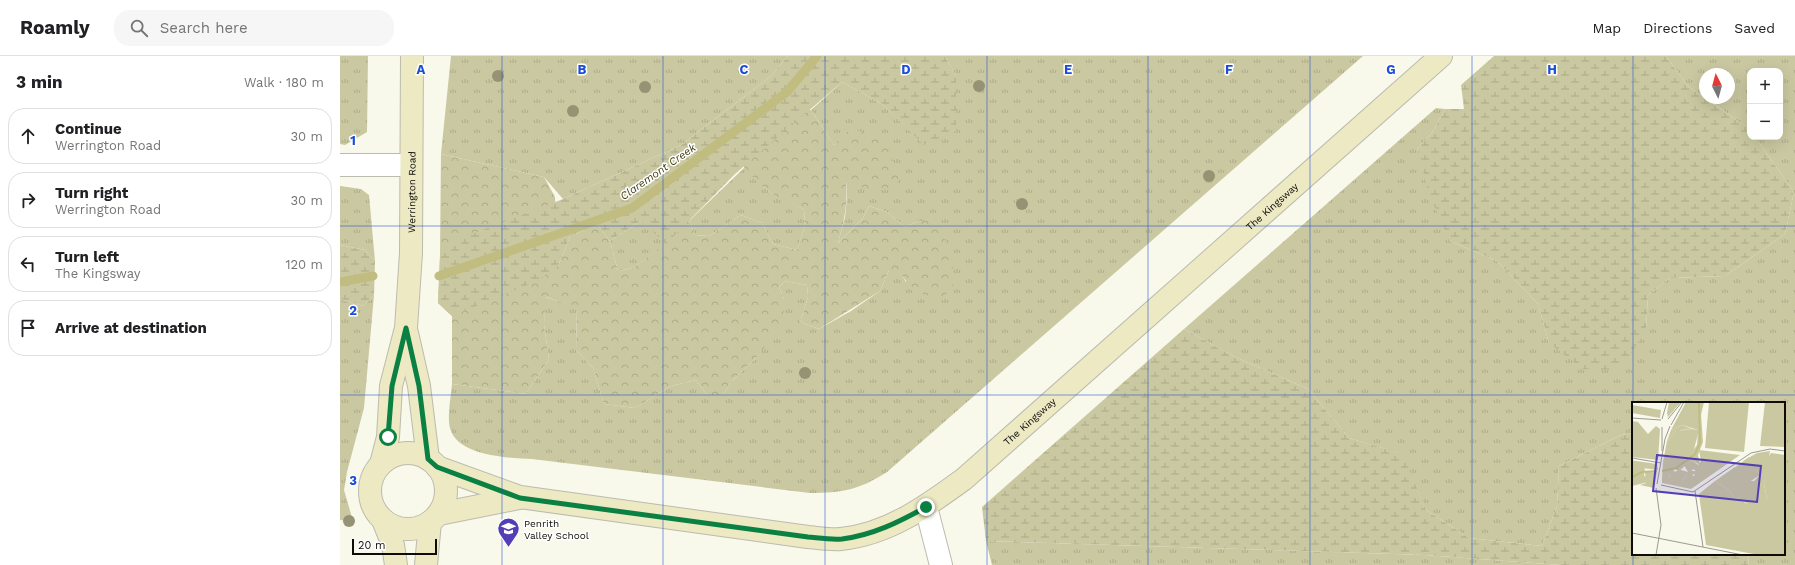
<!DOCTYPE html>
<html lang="en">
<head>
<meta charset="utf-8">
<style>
	:root { --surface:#fff; --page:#f6f6f6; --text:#202124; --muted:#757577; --line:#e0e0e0 }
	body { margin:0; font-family:"Work Sans",sans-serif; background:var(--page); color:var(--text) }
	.controls { position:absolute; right:12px; top:12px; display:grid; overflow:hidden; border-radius:8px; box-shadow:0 4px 16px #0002 }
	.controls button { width:36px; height:36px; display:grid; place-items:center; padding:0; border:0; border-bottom:1px solid var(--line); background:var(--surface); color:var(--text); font:20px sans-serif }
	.compass { position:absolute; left:1359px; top:12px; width:36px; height:36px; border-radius:50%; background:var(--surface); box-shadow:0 4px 16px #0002; rotate:354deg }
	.scale { position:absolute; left:12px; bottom:10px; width:85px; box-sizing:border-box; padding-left:4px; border:2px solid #0d0c08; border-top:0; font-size:11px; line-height:14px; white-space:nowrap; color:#0d0c08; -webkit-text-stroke:3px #fff; paint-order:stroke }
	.stop { position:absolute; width:12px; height:12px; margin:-9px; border:3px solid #0b8043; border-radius:50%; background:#fff }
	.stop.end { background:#0b8043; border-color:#fff; box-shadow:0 1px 4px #0008 }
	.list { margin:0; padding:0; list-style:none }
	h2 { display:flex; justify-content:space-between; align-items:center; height:52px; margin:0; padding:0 16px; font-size:17px }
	h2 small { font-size:13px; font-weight:400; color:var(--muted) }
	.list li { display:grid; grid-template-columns:26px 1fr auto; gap:12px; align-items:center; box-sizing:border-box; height:56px; margin:0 8px 8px; padding:0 8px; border:1px solid var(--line); border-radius:16px }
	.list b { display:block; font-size:15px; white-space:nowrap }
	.list p { margin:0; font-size:13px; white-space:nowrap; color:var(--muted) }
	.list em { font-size:13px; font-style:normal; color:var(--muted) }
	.icon { flex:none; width:22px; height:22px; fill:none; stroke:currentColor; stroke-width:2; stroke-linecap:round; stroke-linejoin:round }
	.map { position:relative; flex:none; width:1455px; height:509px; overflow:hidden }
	header { display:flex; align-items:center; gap:24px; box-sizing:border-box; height:56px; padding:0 20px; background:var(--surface); border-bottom:1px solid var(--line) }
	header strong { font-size:19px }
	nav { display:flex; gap:22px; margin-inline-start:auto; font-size:14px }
	.search { width:280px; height:36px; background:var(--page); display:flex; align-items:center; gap:10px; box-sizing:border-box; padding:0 14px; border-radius:16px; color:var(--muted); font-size:15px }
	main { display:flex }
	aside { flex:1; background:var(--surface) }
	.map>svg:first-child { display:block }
	.grass { fill:url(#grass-tufts) }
	.forest { fill:url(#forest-crowns) }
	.wetland { fill:url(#wetland-marsh) }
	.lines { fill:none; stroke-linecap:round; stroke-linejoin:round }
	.stream { stroke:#c1bd80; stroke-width:9 }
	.street-casing { stroke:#bcbbaf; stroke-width:24 }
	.secondary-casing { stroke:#bcbbaf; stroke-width:24 }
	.street { stroke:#fff; stroke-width:22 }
	.secondary { stroke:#ece9c3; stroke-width:22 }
	.tree { fill:#969374 }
	.route { stroke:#0b8043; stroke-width:5 }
	.grid { fill:none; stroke:#1d4ed8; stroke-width:1; stroke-opacity:0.55 }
	.labels { text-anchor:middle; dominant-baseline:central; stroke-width:3; stroke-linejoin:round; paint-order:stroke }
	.street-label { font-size:10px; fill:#0d0c08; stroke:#fff }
	.poi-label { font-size:10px; fill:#0d0c08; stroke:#fff; text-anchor:start }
	.water-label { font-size:11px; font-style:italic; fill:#433f0f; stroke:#fff }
	.inset-river { fill:none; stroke:#c1bd80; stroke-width:2 }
	.inset-road { fill:none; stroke:#9a9a90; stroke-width:1 }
	.view { fill:#533eb6; fill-opacity:0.15; stroke:#533eb6; stroke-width:2 }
	.inset-edge { fill:none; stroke:#0d0c08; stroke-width:2 }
	.grid-label { font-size:13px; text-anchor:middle; font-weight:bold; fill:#1d4ed8; stroke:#fff; stroke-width:3; stroke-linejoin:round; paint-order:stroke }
</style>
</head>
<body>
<header>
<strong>Roamly</strong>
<div class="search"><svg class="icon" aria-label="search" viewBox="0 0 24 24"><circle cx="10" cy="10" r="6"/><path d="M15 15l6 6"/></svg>Search here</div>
<nav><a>Map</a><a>Directions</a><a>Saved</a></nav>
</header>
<main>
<aside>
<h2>3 min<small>Walk · 180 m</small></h2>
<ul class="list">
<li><svg class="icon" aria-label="ahead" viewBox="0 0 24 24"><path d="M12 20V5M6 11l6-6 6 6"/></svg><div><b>Continue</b><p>Werrington Road</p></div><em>30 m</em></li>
<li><svg class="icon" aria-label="right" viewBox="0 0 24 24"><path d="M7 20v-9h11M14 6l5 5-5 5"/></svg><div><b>Turn right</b><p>Werrington Road</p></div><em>30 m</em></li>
<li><svg class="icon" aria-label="left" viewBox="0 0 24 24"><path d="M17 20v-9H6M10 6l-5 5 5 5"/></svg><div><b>Turn left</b><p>The Kingsway</p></div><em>120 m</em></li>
<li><svg class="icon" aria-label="arrive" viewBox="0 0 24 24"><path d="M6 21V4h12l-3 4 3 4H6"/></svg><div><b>Arrive at destination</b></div></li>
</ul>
</aside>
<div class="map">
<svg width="1455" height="509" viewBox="0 0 1455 509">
	<defs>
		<pattern id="grass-tufts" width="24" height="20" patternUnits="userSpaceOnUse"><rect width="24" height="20" fill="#cac8a1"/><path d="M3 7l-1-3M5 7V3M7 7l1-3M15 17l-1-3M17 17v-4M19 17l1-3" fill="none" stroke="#acab89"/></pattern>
		<pattern id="forest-crowns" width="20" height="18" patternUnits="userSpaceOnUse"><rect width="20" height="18" fill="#cac8a1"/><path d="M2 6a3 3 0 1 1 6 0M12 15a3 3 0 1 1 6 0" fill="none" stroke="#acab89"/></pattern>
		<pattern id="wetland-marsh" width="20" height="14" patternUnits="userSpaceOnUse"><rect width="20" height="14" fill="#cac8a1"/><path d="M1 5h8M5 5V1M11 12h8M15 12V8" fill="none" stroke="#acab89"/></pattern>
	</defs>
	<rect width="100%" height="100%" fill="#f8f8eb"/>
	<!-- grass -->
	<path class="grass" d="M 0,0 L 28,0 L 27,76 L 5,89 L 0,88 Z
		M 111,0 L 448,0 L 430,21 L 341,89 L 223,143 L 204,121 L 101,98 Z
		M 605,0 L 1023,0 L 547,416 C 519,434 502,437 470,437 L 192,403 C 168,402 117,400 110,372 C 107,361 111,340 112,328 L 186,338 L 209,303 L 204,269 L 205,241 L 237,251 L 236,294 L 253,312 L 264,348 L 295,352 L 331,330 L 356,324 L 367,339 L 383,339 L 392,325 L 418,300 L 444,243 L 439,231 L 445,225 L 467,229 L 468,241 L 460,266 L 479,273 L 511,255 L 540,235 L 549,214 L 558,213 L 566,226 L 579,165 L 565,171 L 547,156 L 529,150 L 523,162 L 498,187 L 505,161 L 507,141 L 504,78 L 494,89 L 471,54 L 502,26 L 542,48 L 585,89 L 616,20 Z
		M 1326,0 L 1455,0 L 1455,509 L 1408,509 L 1409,498 L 1444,498 L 1444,347 L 1293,347 L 1293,377 L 1281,379 L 1219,410 L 1217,450 L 1202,490 L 1129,482 L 1086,454 L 1062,398 L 1009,382 L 968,333 L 895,301 L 844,273 L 1096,52 L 1105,53 L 1092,77 L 1077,93 L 1110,185 L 1157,205 L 1198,248 L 1209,287 L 1306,274 L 1308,239 L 1330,222 L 1385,220 L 1445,178 L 1454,136 L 1415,81 L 1440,81 L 1440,15 L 1410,15 L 1410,74 L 1366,42 L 1389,42 L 1389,18 L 1365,18 L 1365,42 L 1348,30 Z
		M 405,111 C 423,134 436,142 464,153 L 465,170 L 457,194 L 433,188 L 422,167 L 401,159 L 369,180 L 354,179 L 350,164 Z
		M 0,130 L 21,133 L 29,139 L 35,205 L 25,194 L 0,189 Z
		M 301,165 L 326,188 L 293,212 L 278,215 L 270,185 Z
		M 34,239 L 24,352 L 7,416 L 4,434 L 13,465 L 0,464 L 0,243 L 23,250 Z
		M 646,485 L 1085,499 L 1221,509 L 652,509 Z"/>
	<!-- forest -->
	<path class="forest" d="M 449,52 L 471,54 L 494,89 L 504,77 L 515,74 L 542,83 L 561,120 L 554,132 L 534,135 L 506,126 C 508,148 504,166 498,187 L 523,162 L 529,150 L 547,156 L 565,171 L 579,165 L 593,165 L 606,186 L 616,225 L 603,242 C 582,241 570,232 558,214 L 549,214 L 540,235 L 479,273 L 460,266 L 468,241 L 467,229 L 445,225 L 439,231 L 444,243 L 443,266 L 418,300 L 392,325 L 383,339 L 367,339 L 356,324 L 331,330 L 295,352 L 264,348 L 253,312 L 236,294 L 237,252 L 206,241 L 204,269 L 209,303 L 186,338 L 112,328 L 112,260 L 98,247 L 100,200 L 101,98 L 204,121 L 215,141 L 218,210 L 230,181 L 257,168 L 270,185 L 278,215 L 293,212 L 325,188 L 293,158 L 346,148 L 354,179 L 369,180 L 401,159 L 422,167 L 433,188 L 457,194 L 465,170 L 464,153 L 441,144 L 418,127 L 397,103 Z"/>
	<!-- wetland -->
	<path class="wetland" d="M 448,0 L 605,0 L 616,20 L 616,75 L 584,89 L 542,48 L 502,26 L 395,118 L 326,188 L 301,165 L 270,185 L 257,168 L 230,181 L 218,210 L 197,225 L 112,260 L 98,247 L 100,200 L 114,185 L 223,143 L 341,89 L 430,21 Z
		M 1154,0 L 1326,0 L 1348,30 L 1408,72 L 1410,74 L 1410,81 L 1415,81 L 1454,136 L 1445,178 L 1385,220 L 1330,222 L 1308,239 L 1306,274 L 1280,314 L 1243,313 L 1209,287 L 1198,248 L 1157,205 L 1110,185 L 1089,138 L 1077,93 L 1092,77 L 1105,53 L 1124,53 L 1121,29 Z
		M 0,189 L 25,194 L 35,205 L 34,239 L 23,250 L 0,243 Z
		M 844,273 L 895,301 L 968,333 L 1009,382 L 1063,398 L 1086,454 L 1129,482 L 1202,490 L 1217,450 L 1219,410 L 1281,379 L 1293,377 L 1293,498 L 1409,498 L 1408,509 L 1221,509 L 1085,499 L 646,485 L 642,451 Z"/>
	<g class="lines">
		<!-- stream -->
		<path class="stream" d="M 99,220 L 292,152 L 447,36 L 477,0
			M 0,226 L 33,220"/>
		<defs>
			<path id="street" d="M 0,109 L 71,109
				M 586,451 L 601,509"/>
			<g id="secondary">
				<path d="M 67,277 L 79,330 L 88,403"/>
				<circle cx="68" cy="435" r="38"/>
				<path id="s1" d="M 41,408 L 48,381 L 51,330 L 66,272 L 71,197 L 72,0"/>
				<path id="s2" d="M 97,411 L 180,441 L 468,481 C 479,482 491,484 501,483 C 549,478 587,450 624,423 L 1101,0"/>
				<path d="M 99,458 L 179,442"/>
				<path d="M 43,464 L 53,489 L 56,509"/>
				<path d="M 86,509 L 90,466"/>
			</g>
		</defs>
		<!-- street casing -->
		<use href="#street" class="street-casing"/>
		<!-- secondary casing -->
		<use href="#secondary" class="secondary-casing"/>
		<!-- street -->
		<use href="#street" class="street"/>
		<!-- secondary -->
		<use href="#secondary" class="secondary"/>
	</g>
	<!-- trees -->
	<g class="tree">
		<circle cx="158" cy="20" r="6"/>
		<circle cx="639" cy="30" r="6"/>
		<circle cx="305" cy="31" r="6"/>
		<circle cx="233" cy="55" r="6"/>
		<circle cx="869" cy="120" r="6"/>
		<circle cx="682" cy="148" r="6"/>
		<circle cx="465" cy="317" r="6"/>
		<circle cx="9" cy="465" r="6"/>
	</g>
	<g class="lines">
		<!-- route -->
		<path class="route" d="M 48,381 L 52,330 L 66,272 L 79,330 L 88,403 L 97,411 L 180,442 L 468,481 C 479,482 491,484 502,483 C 533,479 559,466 586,451"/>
	</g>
	<!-- grid -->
	<path class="grid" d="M 162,0 L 162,509M 323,0 L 323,509M 485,0 L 485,509M 647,0 L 647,509M 808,0 L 808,509M 970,0 L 970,509M 1132,0 L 1132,509M 1293,0 L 1293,347M 0,170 L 1455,170M 0,339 L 1455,339M 1293,498 L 1293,509"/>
	<!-- icons -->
	<defs>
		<symbol id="school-pin" viewBox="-11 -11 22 30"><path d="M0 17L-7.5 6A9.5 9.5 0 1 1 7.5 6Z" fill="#533eb6" stroke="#fff"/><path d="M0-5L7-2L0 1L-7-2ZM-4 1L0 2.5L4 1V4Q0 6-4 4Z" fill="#fff"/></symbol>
	</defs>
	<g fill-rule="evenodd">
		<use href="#school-pin" x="156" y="460" width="25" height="34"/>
	</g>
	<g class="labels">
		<!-- street labels -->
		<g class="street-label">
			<text stroke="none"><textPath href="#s1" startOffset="275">Werrington Road</textPath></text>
			<text stroke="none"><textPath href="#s2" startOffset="962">The Kingsway</textPath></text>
			<text stroke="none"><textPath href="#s2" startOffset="638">The Kingsway</textPath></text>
		</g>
		<!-- poi labels -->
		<g class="poi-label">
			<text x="184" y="467">Penrith<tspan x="184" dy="12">Valley School</tspan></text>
		</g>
		<!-- water labels -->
		<g class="water-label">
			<text transform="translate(318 116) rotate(-35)">Claremont Creek</text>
		</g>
	</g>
	<!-- overview -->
	<g transform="translate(1292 346)">
		<rect width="153" height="153" fill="#f8f8eb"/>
		<path d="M 37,0 L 48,1 L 36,15 L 35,11 ZM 0,3 L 29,8 L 28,16 L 0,11 ZM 0,19 L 6,20 L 16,32 L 24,24 L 28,27 L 26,58 L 0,55 ZM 60,27 L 67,28 L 61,51 L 48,62 L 40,65 L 31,60 L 35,39 L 44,29 ZM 67,48 L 108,53 L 59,87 L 30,81 L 30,77 L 37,76 L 38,71 L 41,79 L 50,80 L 55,72 L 62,74 L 64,69 L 61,67 L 59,70 L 58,60 L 60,58 L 66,63 L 69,59 ZM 138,49 L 132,82 L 135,97 L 153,106 L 153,153 L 127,153 L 74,143 L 67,92 L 108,98 L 115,102 L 108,94 L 107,97 L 102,96 L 98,89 L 83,79 L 103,65 L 103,74 L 108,79 L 122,79 L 128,73 L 125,68 L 118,61 L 111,59 L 125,51 ZM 4,59 L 25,62 L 26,68 L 10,66 ZM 13,70 L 25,70 L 22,86 L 8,83 L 14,81 Z" fill="#cac8a1"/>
		<path d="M 50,23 L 60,27 L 49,28 L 47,31 L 44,29 L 35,39 L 39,28 ZM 0,58 L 7,60 L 13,67 L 12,74 L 16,75 L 16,80 L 0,84 ZM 31,60 L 38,63 L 43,70 L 46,68 L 43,65 L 48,64 L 49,68 L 56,70 L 52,63 L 58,60 L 64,65 L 60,66 L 59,69 L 66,69 L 67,73 L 62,72 L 57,76 L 55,72 L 50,80 L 41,80 L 38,72 L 36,78 L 30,77 Z" fill="#cac8a1"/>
		<path d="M 54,0 L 72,0 L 69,13 L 71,40 L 66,53 L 68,63 L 60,58 L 47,69 L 42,67 L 31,72 L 32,67 L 55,57 L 65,43 L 66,28 L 50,23 L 39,28 ZM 117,55 L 128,73 L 111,84 L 103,74 L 101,67 ZM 83,79 L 98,89 L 102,96 L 107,97 L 109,91 L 118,89 L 122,96 L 121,102 L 67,92 Z" fill="#cac8a1"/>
		<path d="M 77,0 L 117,0 L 112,50 L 73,46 ZM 133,0 L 153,0 L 153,45 L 128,44 ZM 139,51 L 153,53 L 153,106 L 140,103 L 135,97 L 132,82 L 135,57 Z" fill="#cac8a1"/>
		<path class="inset-river" d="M 30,69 L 44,66 L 63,52 L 68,41 L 67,0M 0,75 L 10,70 L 25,69"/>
		<path class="inset-road" d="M 0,16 L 29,18M 30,17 L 35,0M 36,17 L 50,0M 39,23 L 52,0M 30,49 L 30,25M 0,56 L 29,61M 25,82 L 33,37 L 38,24M 29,83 L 61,90 L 119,51 L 138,47 L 153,49M 63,89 L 71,145M 0,131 L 111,153M 24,153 L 29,123 L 24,86"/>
		<path class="view" d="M 25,53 L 129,64 L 125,100 L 21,89 Z"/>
		<rect width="153" height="153" class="inset-edge"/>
	</g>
	<g class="grid-label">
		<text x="81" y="18">A</text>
		<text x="242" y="18">B</text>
		<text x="404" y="18">C</text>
		<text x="566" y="18">D</text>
		<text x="728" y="18">E</text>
		<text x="889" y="18">F</text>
		<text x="1051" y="18">G</text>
		<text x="1212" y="18">H</text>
		<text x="13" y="89">1</text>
		<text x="13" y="259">2</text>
		<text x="13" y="429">3</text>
	</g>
</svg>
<div class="controls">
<button>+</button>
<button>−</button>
</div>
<svg class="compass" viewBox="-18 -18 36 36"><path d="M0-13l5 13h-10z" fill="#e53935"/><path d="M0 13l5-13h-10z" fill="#757577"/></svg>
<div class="scale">20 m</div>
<div class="stop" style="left:48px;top:381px"></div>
<div class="stop end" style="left:586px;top:451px"></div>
</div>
</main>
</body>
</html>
